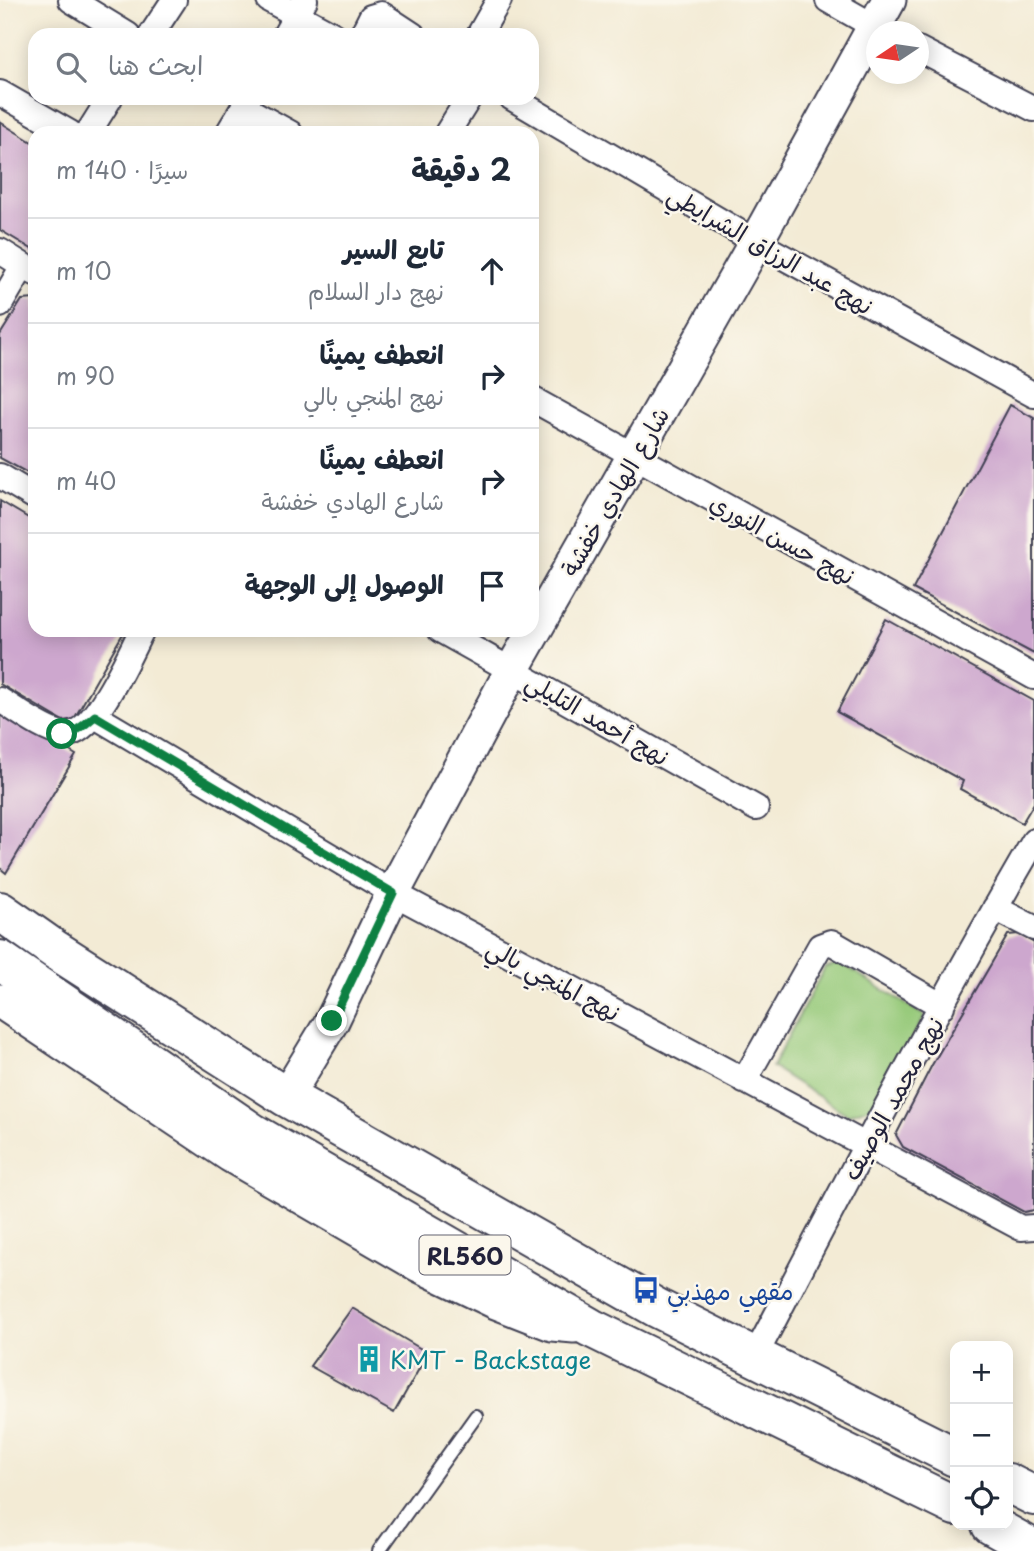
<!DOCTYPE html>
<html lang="ar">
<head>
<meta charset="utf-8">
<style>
	:root { --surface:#fff; --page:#f6f6f7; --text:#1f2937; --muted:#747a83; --line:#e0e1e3 }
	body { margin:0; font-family:"Playpen Sans","Playpen Sans Arabic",sans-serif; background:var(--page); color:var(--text); direction:rtl }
	.controls { position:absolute; right:21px; bottom:21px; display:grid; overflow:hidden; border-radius:14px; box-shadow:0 4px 18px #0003 }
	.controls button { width:63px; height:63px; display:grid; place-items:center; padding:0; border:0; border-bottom:2px solid var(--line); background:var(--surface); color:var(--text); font:35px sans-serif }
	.compass { position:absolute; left:866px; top:21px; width:63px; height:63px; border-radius:50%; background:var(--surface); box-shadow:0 4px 18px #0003; rotate:257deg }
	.stop { position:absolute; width:21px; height:21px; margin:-16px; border:5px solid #0b8043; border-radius:50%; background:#fff }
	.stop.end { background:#0b8043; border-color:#fff; box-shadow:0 2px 7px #0008 }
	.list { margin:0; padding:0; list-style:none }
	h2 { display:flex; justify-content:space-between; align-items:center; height:91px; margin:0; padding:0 28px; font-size:30px }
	h2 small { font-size:23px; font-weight:400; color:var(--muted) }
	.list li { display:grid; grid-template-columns:46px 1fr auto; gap:21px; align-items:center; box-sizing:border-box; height:105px; padding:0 28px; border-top:2px solid var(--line) }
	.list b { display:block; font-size:26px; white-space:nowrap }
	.list p { margin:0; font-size:23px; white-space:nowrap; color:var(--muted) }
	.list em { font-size:23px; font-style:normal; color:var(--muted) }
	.icon { flex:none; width:38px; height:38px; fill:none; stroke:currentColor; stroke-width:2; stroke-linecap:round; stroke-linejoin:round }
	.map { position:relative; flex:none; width:1034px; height:1551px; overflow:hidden; direction:ltr }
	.search { position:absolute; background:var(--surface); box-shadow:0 4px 18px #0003; left:28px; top:28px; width:511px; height:77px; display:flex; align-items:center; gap:18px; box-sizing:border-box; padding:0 24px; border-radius:21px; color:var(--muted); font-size:26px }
	.panel { position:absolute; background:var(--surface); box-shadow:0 4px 18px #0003; left:28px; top:126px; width:511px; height:511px; border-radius:21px; direction:rtl }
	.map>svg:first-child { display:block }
	.green { fill:#98ca7b; stroke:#5d765b; stroke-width:2 }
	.building { fill:#cda7ce }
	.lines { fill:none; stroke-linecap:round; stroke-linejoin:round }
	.lane-casing { stroke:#414052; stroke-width:16 }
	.street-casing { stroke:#414052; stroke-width:28 }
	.secondary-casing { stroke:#414052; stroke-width:37 }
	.highway-casing { stroke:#414052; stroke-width:42 }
	.lane { stroke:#fff; stroke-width:12 }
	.street { stroke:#fff; stroke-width:24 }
	.secondary { stroke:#fff; stroke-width:33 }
	.highway { stroke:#fff; stroke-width:38 }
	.route { stroke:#0b8043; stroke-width:9 }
	.labels { text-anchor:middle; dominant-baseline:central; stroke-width:5; stroke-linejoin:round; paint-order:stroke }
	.shield { fill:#fbf7ec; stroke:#636270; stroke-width:2 }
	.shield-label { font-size:23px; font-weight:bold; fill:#22223b }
	.street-label { font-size:24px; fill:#22223b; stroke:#fbf7ec }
	.transit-label { font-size:24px; fill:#164399; stroke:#fbf7ec; text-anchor:start }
	.culture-label { font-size:24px; fill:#0d838f; stroke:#fbf7ec; text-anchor:start }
</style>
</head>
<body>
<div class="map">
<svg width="1034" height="1551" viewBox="0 0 1034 1551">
	<rect width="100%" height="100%" fill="#fbf7ec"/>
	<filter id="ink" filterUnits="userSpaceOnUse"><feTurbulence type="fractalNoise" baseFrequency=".0143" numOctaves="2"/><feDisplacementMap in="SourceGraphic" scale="14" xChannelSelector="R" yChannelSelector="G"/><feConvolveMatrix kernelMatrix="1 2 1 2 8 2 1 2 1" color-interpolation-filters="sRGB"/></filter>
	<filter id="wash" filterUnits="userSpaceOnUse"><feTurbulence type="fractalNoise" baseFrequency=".00686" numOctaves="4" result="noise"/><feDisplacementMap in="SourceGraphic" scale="28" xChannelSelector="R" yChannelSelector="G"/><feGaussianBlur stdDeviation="1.57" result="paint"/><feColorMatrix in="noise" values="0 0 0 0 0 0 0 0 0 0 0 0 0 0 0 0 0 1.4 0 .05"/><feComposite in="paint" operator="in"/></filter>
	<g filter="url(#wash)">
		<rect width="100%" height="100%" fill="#f3ebd5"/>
		<!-- green -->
		<path class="green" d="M 841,963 L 925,1016 L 872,1106 L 848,1115 L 772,1067 L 825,967 Z"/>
		<g id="blocks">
			<!-- building -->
			<path class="building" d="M 0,122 L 35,144 L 35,251 L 0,230 Z
				M 35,299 L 35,477 L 0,458 L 0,335 L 22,300 Z
				M 1010,405 L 1034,418 L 1034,654 L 913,589 Z
				M 0,501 L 35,522 L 35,630 L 125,630 L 74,719 L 63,721 L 0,684 Z
				M 886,619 L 1034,701 L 1034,803 L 1022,823 L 960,789 L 963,781 L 837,712 Z
				M 0,708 L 76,755 L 6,873 L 0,868 Z
				M 1019,934 L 1034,943 L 1034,1210 L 1024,1212 L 903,1147 L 896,1135 L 932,1065 L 1008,935 Z
				M 352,1308 L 428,1353 L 394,1413 L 310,1366 Z"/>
		</g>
	</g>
	<g filter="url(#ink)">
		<use href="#blocks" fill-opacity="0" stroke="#414052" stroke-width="2"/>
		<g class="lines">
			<defs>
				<path id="lane" d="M 379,1551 L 476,1416"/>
				<path id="street" d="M 71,0 L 128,35
					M 269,0 L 334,35
					M 828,0 L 884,32
					M 151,35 L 174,0
					M 285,35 L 305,0
					M 362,35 L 371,17 L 381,14 L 413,35
					M 479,35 L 499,0
					M 918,49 L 1034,109
					M 0,93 L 70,133
					M 512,98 L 756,242 L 1034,395
					M 243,107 L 290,133
					M 88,133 L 110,98
					M 228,133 L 249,98
					M 447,133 L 469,98
					M 0,251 L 35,273
					M 0,305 L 23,266
					M 532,399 L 1034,677
					M 0,476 L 35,497
					M 440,630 L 756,808
					M 0,700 C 17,710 44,731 63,734 C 94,739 129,654 142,630
					M 95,716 L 393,893 L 1021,1228 L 1034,1227
					M 995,908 L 1034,928
					M 744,1081 L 820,946 L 831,942 L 942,1006
					M 754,1358 C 845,1185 935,1010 1034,841"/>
				<path id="secondary" d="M 0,1001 L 230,1155 L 419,1265 L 496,1302 L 552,1324 L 574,1326
					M 286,1097 L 332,1021 L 393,893 L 512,670 L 756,242 L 889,0"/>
				<path id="highway" d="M 0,911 L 54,949 L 286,1097 L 657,1308 L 955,1457
					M 0,960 L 253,1133 L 591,1328 L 955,1506
					M 1008,1483 L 1034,1496
					M 991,1525 L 1034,1549"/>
			</defs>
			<!-- lane casing -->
			<use href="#lane" class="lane-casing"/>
			<!-- street casing -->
			<use href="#street" class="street-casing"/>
			<!-- secondary casing -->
			<use href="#secondary" class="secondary-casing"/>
			<!-- highway casing -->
			<use href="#highway" class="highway-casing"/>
			<!-- lane -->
			<use href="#lane" class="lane"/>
			<!-- street -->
			<use href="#street" class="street"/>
			<!-- secondary -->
			<use href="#secondary" class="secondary"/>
			<!-- highway -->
			<use href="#highway" class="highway"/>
		</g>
	</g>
	<g class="lines" filter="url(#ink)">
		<!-- route -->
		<path class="route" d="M 62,734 C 77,733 84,725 95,716 L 393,893 L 332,1021"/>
	</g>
	<!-- icons -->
	<defs>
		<symbol id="bus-bare" viewBox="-9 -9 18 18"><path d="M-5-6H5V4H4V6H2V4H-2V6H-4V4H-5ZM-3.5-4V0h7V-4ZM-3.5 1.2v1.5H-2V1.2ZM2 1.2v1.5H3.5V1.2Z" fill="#1a4fb4" stroke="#fbf7ec" stroke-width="2.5" paint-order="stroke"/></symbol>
		<symbol id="building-bare" viewBox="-9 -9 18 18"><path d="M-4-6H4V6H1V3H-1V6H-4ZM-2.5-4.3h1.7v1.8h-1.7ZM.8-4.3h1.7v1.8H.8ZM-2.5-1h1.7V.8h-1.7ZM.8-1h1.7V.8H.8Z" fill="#0f9aa8" stroke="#fbf7ec" stroke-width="2.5" paint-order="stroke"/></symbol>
	</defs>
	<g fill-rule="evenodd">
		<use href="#bus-bare" x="627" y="1271" width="38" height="38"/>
		<use href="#building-bare" x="350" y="1340" width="38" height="38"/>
	</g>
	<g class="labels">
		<!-- shield labels -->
		<rect class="shield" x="419.5" y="1235.5" width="91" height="39" rx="5"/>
		<g class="shield-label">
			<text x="465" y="1255">RL560</text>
		</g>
		<!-- street labels -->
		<g class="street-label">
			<text transform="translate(771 249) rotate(30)">نهج عبد الرزاق الشرايطي</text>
			<text transform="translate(614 491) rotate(-60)">شارع الهادي خفشة</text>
			<text transform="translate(783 538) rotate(29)">نهج حسن النوري</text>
			<text transform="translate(598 718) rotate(30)">نهج أحمد التليلي</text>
			<text transform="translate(554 979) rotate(28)">نهج المنجي بالي</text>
			<text transform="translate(892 1098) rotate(-61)">نهج محمد الوصيف</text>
		</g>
		<!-- transit labels -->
		<g class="transit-label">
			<text x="667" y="1290">مقهي مهذبي</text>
		</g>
		<!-- culture labels -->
		<g class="culture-label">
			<text x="390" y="1359">KMT - Backstage</text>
		</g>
	</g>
</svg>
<div class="controls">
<button>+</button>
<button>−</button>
<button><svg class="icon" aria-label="locate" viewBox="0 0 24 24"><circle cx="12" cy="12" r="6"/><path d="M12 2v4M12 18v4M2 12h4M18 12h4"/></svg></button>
</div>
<svg class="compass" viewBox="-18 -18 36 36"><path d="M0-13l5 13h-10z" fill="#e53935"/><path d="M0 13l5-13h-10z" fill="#747a83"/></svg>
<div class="stop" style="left:62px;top:734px"></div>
<div class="stop end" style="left:332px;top:1021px"></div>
<div class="search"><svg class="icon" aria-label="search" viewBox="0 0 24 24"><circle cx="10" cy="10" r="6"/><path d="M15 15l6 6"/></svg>ابحث هنا</div>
<section class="panel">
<h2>2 دقيقة<small>سيرًا · 140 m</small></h2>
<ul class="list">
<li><svg class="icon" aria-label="ahead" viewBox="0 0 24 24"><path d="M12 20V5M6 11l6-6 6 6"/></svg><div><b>تابع السير</b><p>نهج دار السلام</p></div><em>10 m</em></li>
<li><svg class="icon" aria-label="right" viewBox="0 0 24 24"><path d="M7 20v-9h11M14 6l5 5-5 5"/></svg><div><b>انعطف يمينًا</b><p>نهج المنجي بالي</p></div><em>90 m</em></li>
<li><svg class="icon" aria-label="right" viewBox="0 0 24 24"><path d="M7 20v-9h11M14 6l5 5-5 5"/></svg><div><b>انعطف يمينًا</b><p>شارع الهادي خفشة</p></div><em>40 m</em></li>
<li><svg class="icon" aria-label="arrive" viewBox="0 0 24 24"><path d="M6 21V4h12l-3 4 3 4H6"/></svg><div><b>الوصول إلى الوجهة</b></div></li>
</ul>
</section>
</div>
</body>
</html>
